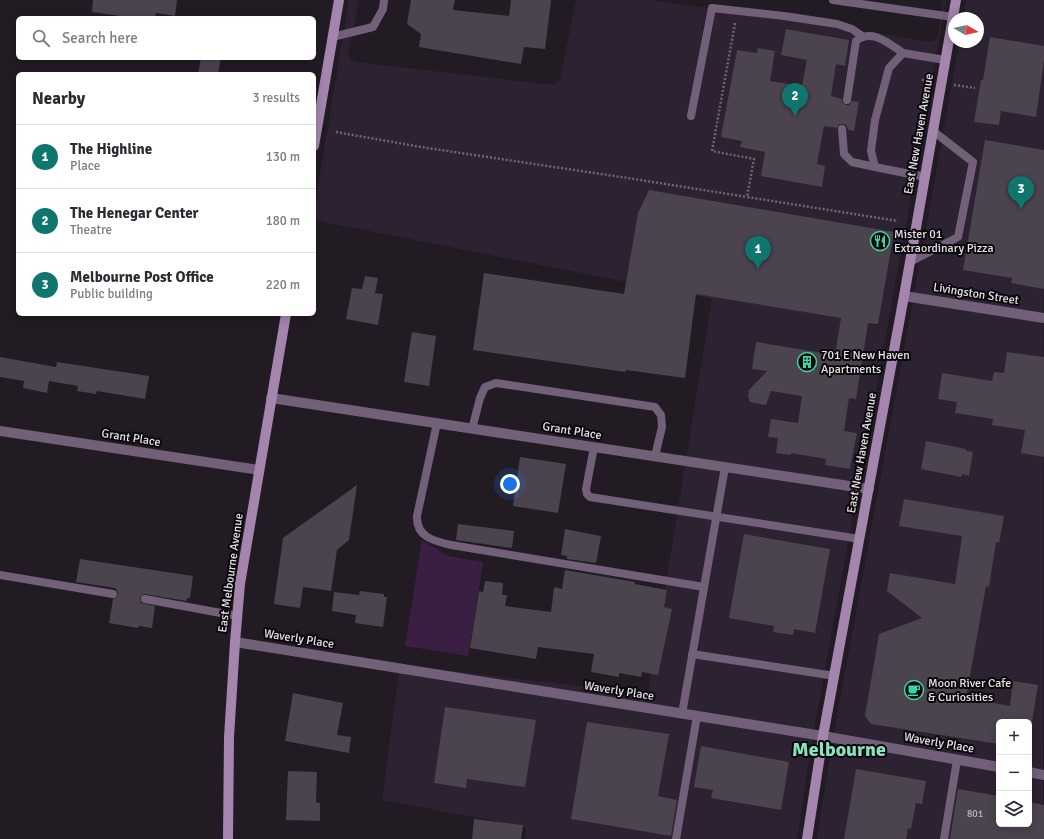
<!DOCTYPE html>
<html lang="en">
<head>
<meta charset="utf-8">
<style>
	:root { --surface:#fff; --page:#f7f7f7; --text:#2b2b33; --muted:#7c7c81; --line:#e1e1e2; --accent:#0f766e }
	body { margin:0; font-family:Signika,sans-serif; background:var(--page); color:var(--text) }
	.controls { position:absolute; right:12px; bottom:12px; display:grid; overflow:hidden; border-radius:6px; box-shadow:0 2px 10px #0003 }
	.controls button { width:36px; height:36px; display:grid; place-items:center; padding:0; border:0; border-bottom:1px solid var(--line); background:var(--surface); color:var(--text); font:20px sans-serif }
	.compass { position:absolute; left:948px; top:12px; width:36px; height:36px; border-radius:50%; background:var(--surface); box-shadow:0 2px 10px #0003; rotate:99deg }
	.you { position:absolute; left:510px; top:484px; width:14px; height:14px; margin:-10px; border:3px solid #fff; border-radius:50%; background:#1a73e8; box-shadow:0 0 0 6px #1a73e833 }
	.badge { display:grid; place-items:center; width:26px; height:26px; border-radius:50%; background:var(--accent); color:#fff; font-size:13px; font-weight:700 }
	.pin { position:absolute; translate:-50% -33px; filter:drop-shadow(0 1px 2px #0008) }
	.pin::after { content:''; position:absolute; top:21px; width:14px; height:12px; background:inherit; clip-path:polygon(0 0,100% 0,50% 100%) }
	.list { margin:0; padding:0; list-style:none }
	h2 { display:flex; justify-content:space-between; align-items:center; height:52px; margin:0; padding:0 16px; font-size:17px }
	h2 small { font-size:13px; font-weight:400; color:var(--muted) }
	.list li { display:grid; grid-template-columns:26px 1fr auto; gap:12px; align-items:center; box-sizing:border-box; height:64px; padding:0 16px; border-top:1px solid var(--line) }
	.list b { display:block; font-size:15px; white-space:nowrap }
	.list p { margin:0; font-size:13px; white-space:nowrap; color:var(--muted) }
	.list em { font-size:13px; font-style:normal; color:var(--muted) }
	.icon { flex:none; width:22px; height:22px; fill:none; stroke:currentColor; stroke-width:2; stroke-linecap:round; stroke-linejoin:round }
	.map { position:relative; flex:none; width:1044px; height:839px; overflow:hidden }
	.search { position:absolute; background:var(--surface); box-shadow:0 2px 10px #0003; left:16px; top:16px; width:300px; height:44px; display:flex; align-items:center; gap:10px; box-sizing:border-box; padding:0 14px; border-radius:6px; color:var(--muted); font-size:15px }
	.panel { position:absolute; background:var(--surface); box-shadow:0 2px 10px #0003; left:16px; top:72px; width:300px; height:244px; border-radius:6px }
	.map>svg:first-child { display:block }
	.built { fill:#2d2231; fill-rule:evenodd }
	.green { fill:#3a1f42 }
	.building { fill:#4b434e }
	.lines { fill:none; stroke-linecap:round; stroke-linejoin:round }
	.path { stroke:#6d676f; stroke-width:2.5; stroke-dasharray:2 2; stroke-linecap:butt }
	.lane { stroke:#726079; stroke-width:8 }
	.street { stroke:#726079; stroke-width:10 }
	.secondary { stroke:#a385ad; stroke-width:10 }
	.labels { text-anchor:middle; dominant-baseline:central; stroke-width:4; stroke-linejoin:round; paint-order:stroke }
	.number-label { font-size:10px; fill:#c0bac2 }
	.street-label { font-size:12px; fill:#e7e2e9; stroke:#0a070b }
	.poi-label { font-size:12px; fill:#e7e2e9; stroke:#0a070b; text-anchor:start }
	.town-label { font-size:20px; font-weight:bold; fill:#89e3c1; stroke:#0a070b }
</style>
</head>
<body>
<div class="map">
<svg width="1044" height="839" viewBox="0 0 1044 839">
	<rect width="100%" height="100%" fill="#221b24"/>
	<!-- built -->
	<path class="built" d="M 349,0 L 359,0 L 348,55 L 351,60 L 356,62 L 553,85 L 557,83 L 560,79 L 576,0 L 649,0 L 802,21 L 931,42 L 936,40 L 938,36 L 942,0 L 946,0 L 915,175 L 813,735 L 797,839 L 525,839 L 526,827 L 382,800 L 400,665 L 648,694 L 712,299 L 314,220 L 314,210 Z
		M 966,0 L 1044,0 L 1043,839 L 817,839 L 833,738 L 935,179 L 959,42 L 978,42 L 978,18 L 963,18 ZM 999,722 L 1029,722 L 1029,824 L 999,824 Z"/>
	<!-- green -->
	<path class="green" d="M 422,540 L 448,556 L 483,562 L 468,656 L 405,646 Z"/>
	<!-- building -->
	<path class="building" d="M 93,0 L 177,0 L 175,16 L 156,13 L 155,18 L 134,18 L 92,12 Z
		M 411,0 L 455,0 L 453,10 L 509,16 L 511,0 L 551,0 L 545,49 L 524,47 L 521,64 L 419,47 L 421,34 L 407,24 Z
		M 786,29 L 849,40 L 845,66 L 836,64 L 831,96 L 842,99 L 842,102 L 846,105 L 849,105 L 852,101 L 859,102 L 854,131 L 848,130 L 847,126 L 844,124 L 839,124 L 837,128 L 824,126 L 817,164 L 825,166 L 822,187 L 761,176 L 765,152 L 740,147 L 742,141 L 721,137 L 737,50 L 757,53 L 758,48 L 775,51 L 770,81 L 802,86 L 807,60 L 781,55 Z
		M 990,37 L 1044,46 L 1044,60 L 1036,117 L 1001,111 L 999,125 L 974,122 L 981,80 L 983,80 Z
		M 201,58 L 221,58 L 218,74 L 198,74 Z
		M 985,140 L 1044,150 L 1044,289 L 1011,283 L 1012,278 L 963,270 Z
		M 649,190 L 894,232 L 878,324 L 868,323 L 856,399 L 849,398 L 844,431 L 857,433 L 850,469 L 825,465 L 826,459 L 791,453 L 791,455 L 776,453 L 778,438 L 768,437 L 771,419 L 798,423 L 802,396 L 771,391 L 766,405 L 750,402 L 748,396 L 749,390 L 767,371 L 752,369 L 756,342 L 835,355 L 841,318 L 696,294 L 685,378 L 626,370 L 625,372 L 473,350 L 484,273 L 624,294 L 638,213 Z
		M 365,276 L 378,278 L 375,293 L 383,294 L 378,325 L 346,319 L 352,288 L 362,289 Z
		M 412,332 L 436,336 L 429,386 L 404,382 Z
		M 1007,352 L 1044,357 L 1044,457 L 1021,453 L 1025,430 L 992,425 L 993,419 L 955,413 L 957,402 L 938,399 L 942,373 L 992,381 L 994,372 L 1004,373 Z
		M 0,357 L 56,367 L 57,362 L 149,376 L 145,399 L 97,391 L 96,394 L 77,391 L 78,386 L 49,381 L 47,393 L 23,388 L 24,381 L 0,377 Z
		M 926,441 L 966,449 L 966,451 L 973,452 L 969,476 L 962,474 L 961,477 L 921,469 Z
		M 520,457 L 566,464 L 558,513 L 513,506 Z
		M 357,485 L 349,540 L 337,550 L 331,591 L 303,587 L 300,608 L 274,604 L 283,538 Z
		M 904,499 L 1004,516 L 999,543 L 996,542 L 989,587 L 986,586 L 966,698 L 1010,706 L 1013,681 L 1038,685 L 1032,722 L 999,722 L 999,744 L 871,724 L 865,716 L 879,634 L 922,618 L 887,591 L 890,573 L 955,584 L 962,536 L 899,526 Z
		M 458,524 L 514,531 L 512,548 L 456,540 Z
		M 565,529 L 601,536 L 596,563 L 567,559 L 567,556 L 561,555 Z
		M 744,534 L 830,549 L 815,633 L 794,629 L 793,635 L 773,632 L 774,626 L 729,618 Z
		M 80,559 L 193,576 L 190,598 L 187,598 L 187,601 L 144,594 L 140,598 L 141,603 L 155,606 L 152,628 L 139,626 L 138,628 L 109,623 L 113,599 L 117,597 L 118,592 L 115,588 L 76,582 Z
		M 565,570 L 635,582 L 635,584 L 667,590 L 664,607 L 672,609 L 658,675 L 642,672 L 641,677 L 619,673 L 619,677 L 591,672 L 594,654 L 538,647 L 536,659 L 470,648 L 479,591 L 483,592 L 485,581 L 503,583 L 502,595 L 507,595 L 505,606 L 551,612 L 554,587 L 562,589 Z
		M 360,591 L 384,594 L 384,597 L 387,597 L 383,627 L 355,623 L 356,615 L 332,611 L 334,592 L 359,595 Z
		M 293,693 L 343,703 L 337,735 L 351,737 L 349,753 L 285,741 Z
		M 445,707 L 536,720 L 525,787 L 467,779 L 466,788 L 434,783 Z
		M 587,722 L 669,734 L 658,796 L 677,800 L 671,836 L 571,819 Z
		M 701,746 L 789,762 L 781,810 L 711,798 L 713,790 L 694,787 Z
		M 856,769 L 926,781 L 922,804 L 916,803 L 911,829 L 908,828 L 906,839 L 844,839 Z
		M 288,771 L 317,772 L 316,802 L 320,803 L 320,821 L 286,820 Z
		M 958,789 L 999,796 L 999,824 L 1029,824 L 1029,802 L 1044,805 L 1044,839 L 950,839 Z
		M 474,819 L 523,825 L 521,839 L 472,839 Z"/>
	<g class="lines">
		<!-- path -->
		<path class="path" d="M 735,23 L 712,151 L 754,159 L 747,197 L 898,221
			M 922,80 L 929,81
			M 954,85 L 975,88
			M 336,132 L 421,147 L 634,179 L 747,197"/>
		<!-- lane -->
		<path class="lane" d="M 833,0 L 953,17
			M 332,37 L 373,27 L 383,9 L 384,0
			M 847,100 L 856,41 C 872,28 888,43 903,53
			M 691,116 L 712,8 L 784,16 L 837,24 L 852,29 L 862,36
			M 842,129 L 844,154 L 852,162 L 875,167
			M 925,177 L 875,167 L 871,151 L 875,120 L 889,68 L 903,53 L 945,60
			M 910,262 L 958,237 L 973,162 L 933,131
			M 437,423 L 417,516 C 416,537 434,541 451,545 L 704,587
			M 472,429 L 480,398 L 485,387 L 496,383 L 655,407 L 661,415 L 662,427 L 655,456
			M 594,447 L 586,489 L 587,494 L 590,497 L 860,539
			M 0,575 L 113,594
			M 145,599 L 237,616
			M 692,654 L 835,676
			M 682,714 L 725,467
			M 676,839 L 697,716
			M 944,839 L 957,760"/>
		<!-- street -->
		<path class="street" d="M 904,296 L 1044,318
			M 271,398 L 869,489
			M 0,431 L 259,470
			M 235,642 L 823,736 L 999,767
			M 1029,772 L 1044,775"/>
		<!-- secondary -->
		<path class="secondary" d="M 314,146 L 339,0
			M 228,839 L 229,737 L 235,642 L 240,584 L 286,314
			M 807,839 L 823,736 L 904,296 L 956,0"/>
	</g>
	<!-- icons -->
	<defs>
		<symbol id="restaurant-ring" viewBox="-11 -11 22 22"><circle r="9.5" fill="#0a070b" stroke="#3ad4a5" stroke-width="1.5"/><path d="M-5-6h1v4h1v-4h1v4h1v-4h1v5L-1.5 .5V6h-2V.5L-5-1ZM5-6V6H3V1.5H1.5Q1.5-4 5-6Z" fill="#3ad4a5"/></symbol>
		<symbol id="building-ring" viewBox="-11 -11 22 22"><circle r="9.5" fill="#0a070b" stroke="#3ad4a5" stroke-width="1.5"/><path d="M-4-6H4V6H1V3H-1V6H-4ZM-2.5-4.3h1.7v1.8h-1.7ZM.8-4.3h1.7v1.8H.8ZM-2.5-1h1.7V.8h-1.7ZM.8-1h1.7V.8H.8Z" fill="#3ad4a5"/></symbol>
		<symbol id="cafe-ring" viewBox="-11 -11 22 22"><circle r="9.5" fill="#0a070b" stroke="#3ad4a5" stroke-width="1.5"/><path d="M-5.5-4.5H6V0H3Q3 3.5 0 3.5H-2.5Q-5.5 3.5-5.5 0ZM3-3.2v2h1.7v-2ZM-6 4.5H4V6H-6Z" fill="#3ad4a5"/></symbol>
	</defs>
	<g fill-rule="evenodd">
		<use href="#restaurant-ring" x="869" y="230" width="22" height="22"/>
		<use href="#building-ring" x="796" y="351" width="22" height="22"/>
		<use href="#cafe-ring" x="903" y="679" width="22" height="22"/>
	</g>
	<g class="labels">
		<!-- number labels -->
		<g class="number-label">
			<text x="975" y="814">801</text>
		</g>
		<!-- street labels -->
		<g class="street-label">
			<text transform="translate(919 134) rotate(-80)">East New Haven Avenue</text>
			<text transform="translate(976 294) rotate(9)">Livingston Street</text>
			<text transform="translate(572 431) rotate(9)">Grant Place</text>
			<text transform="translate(131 438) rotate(9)">Grant Place</text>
			<text transform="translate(862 453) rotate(-80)">East New Haven Avenue</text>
			<text transform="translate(231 573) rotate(-82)">East Melbourne Avenue</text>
			<text transform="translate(299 639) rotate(9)">Waverly Place</text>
			<text transform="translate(619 691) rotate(9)">Waverly Place</text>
			<text transform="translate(939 743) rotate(10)">Waverly Place</text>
		</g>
		<!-- poi labels -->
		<g class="poi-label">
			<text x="894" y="234">Mister 01<tspan x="894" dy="14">Extraordinary Pizza</tspan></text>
			<text x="821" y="355">701 E New Haven<tspan x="821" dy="14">Apartments</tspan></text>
			<text x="928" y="683">Moon River Cafe<tspan x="928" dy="14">&amp; Curiosities</tspan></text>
		</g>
		<!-- town labels -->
		<g class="town-label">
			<text x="839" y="749">Melbourne</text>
		</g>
	</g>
</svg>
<div class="controls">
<button>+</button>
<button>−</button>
<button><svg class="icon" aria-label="layers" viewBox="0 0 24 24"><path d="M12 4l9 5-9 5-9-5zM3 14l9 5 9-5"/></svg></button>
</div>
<svg class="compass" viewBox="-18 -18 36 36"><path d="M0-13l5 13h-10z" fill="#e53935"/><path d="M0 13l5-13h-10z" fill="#7c7c81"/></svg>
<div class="you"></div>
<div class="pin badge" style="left:758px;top:269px">1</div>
<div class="pin badge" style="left:795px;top:116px">2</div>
<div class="pin badge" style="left:1021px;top:209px">3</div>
<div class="search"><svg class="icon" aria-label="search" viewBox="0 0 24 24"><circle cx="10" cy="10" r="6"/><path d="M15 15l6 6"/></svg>Search here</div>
<section class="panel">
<h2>Nearby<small>3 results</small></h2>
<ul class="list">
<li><span class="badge">1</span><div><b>The Highline</b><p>Place</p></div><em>130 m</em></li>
<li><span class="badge">2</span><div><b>The Henegar Center</b><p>Theatre</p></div><em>180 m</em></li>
<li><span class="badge">3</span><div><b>Melbourne Post Office</b><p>Public building</p></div><em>220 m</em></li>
</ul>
</section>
</div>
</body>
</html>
